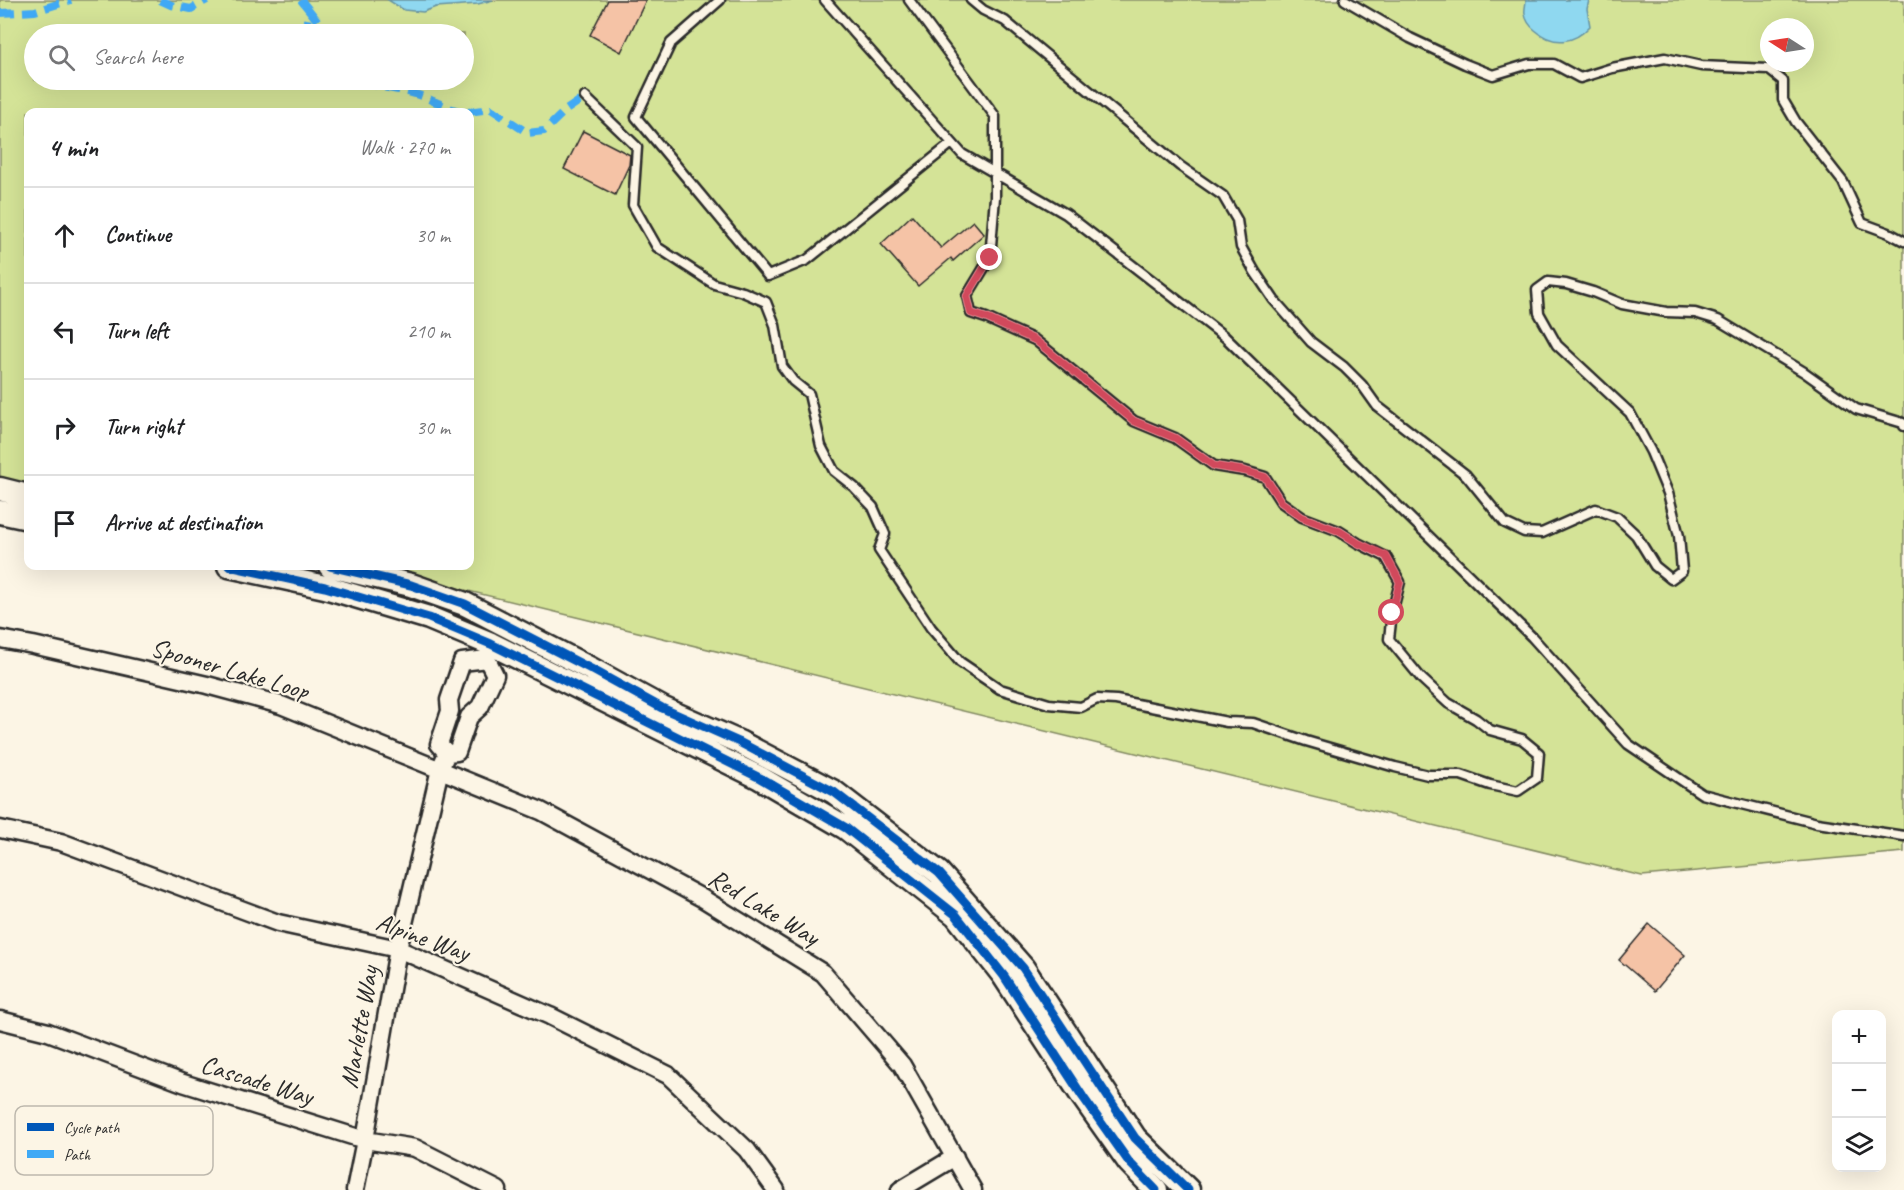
<!DOCTYPE html>
<html lang="en">
<head>
<meta charset="utf-8">
<style>
	:root { --surface:#fff; --page:#f6f6f6; --text:#202124; --muted:#757577; --line:#e0e0e0 }
	body { margin:0; font-family:Caveat,sans-serif; background:var(--page); color:var(--text) }
	.controls { position:absolute; right:18px; bottom:18px; display:grid; overflow:hidden; border-radius:12px; box-shadow:0 6px 24px #0002 }
	.controls button { width:54px; height:54px; display:grid; place-items:center; padding:0; border:0; border-bottom:2px solid var(--line); background:var(--surface); color:var(--text); font:30px sans-serif }
	.compass { position:absolute; left:1760px; top:18px; width:54px; height:54px; border-radius:50%; background:var(--surface); box-shadow:0 6px 24px #0002; rotate:282deg }
	.stop { position:absolute; width:18px; height:18px; margin:-14px; border:4px solid #d1495b; border-radius:50%; background:#fff }
	.stop.end { background:#d1495b; border-color:#fff; box-shadow:0 2px 6px #0008 }
	.list { margin:0; padding:0; list-style:none }
	h2 { display:flex; justify-content:space-between; align-items:center; height:78px; margin:0; padding:0 24px; font-size:26px }
	h2 small { font-size:20px; font-weight:400; color:var(--muted) }
	.list li { display:grid; grid-template-columns:39px 1fr auto; gap:18px; align-items:center; box-sizing:border-box; height:96px; padding:0 24px; border-top:2px solid var(--line) }
	.list b { display:block; font-size:22px; white-space:nowrap }
	.list em { font-size:20px; font-style:normal; color:var(--muted) }
	.icon { flex:none; width:33px; height:33px; fill:none; stroke:currentColor; stroke-width:2; stroke-linecap:round; stroke-linejoin:round }
	.map { position:relative; flex:none; width:1904px; height:1190px; overflow:hidden }
	.search { position:absolute; background:var(--surface); box-shadow:0 6px 24px #0002; left:24px; top:24px; width:450px; height:66px; display:flex; align-items:center; gap:15px; box-sizing:border-box; padding:0 21px; border-radius:33px; color:var(--muted); font-size:22px }
	.panel { position:absolute; background:var(--surface); box-shadow:0 6px 24px #0002; left:24px; top:108px; width:450px; height:462px; border-radius:12px }
	.map>svg:first-child { display:block }
	.green { fill:#d4e397; stroke:#808761; stroke-width:1.5; fill-rule:evenodd }
	.water { fill:#8fd8f0; stroke:#6793a1; stroke-width:1.5 }
	.building { fill:#f5c3a6; stroke:#2b2b2b; stroke-width:1.5 }
	.lines { fill:none; stroke-linecap:round; stroke-linejoin:round }
	.service-casing { stroke:#2b2b2b; stroke-width:13 }
	.minor-casing { stroke:#2b2b2b; stroke-width:21 }
	.secondary-casing { stroke:#2b2b2b; stroke-width:27 }
	.service { stroke:#fcf5e5; stroke-width:8 }
	.minor { stroke:#fcf5e5; stroke-width:16 }
	.secondary { stroke:#fcf5e5; stroke-width:22 }
	.quiet { stroke:#3fa9f5; stroke-width:8; stroke-dasharray:15 8; stroke-linecap:butt }
	.cycleway-casing { stroke:#fcf5e5; stroke-width:13 }
	.cycleway { stroke:#0057b8; stroke-width:9 }
	.route { stroke:#d1495b; stroke-width:8 }
	.labels { text-anchor:middle; dominant-baseline:central; stroke-width:4.5; stroke-linejoin:round; paint-order:stroke }
	.street-label { font-size:26px; fill:#2b2b2b; stroke:#fcf5e5 }
	.key { fill:#fcf5e5; stroke:#bdb8ad; stroke-width:1.5 }
	.key-label { font-size:16px; fill:#2b2b2b }
</style>
</head>
<body>
<div class="map">
<svg width="1904" height="1190" viewBox="0 0 1904 1190">
	<rect width="100%" height="100%" fill="#fcf5e5"/>
	<filter id="ink" filterUnits="userSpaceOnUse"><feTurbulence type="fractalNoise" baseFrequency=".0167" numOctaves="2"/><feDisplacementMap in="SourceGraphic" scale="12" xChannelSelector="R" yChannelSelector="G"/><feConvolveMatrix kernelMatrix="1 2 1 2 8 2 1 2 1" color-interpolation-filters="sRGB"/></filter>
	<g filter="url(#ink)">
		<!-- green -->
		<path class="green" d="M 0,0 L 1904,0 L 1904,852 L 1642,876 L 366,566 L 470,566 L 470,112 L 28,112 L 28,484 L 0,477 ZM 1769,27 L 1805,27 L 1805,63 L 1769,63 ZM 34,34 L 464,34 L 464,80 L 34,80 Z"/>
		<!-- water -->
		<path class="water" d="M 388,0 L 493,0 L 478,4 L 436,7 L 423,12 L 404,10 Z
			M 1526,0 L 1589,0 L 1587,9 L 1590,26 C 1574,44 1553,46 1535,30 C 1530,26 1526,21 1525,14 C 1524,10 1526,4 1526,0 Z"/>
		<!-- building -->
		<path class="building" d="M 608,0 L 646,0 L 621,52 L 590,35 Z
			M 583,131 L 630,155 L 629,165 L 615,195 L 564,169 Z
			M 912,215 L 941,248 L 973,221 L 984,234 L 953,261 L 951,258 L 918,286 L 881,244 Z
			M 1649,924 L 1685,955 L 1655,991 L 1619,960 Z"/>
		<g class="lines">
			<defs>
				<path id="service" d="M 720,0 L 671,43 L 636,117 L 768,276 L 807,260 L 952,143
					M 825,0 L 962,154 L 1066,214 L 1225,337 L 1532,637 L 1628,744 L 1702,794 L 1817,823 L 1904,836
					M 971,0 L 983,10 L 1005,21 L 1180,166 L 1223,196 L 1237,220 L 1241,247 L 1255,272 L 1274,300 L 1311,342 L 1344,367 L 1362,385 L 1377,406 L 1466,475 L 1505,523 L 1524,532 L 1542,533 L 1596,509 L 1617,517 L 1636,535 L 1655,566 L 1671,579 L 1682,571 L 1679,536 L 1668,493 L 1651,452 L 1630,413 L 1557,345 L 1539,313 L 1537,290 L 1548,282 L 1566,284 L 1593,292 L 1622,304 L 1666,312 L 1695,313 L 1718,320 L 1804,372 L 1856,409 L 1903,423 L 1904,426
					M 1345,0 L 1410,38 L 1465,64 L 1493,75 L 1529,64 L 1554,64 L 1580,78 L 1612,68 L 1665,58 L 1701,66 L 1768,69 L 1783,81 L 1783,100 L 1796,122 L 1843,182 L 1862,223 L 1889,233 L 1904,241
					M 585,97 L 637,147 L 633,205 L 657,247 L 714,284 L 743,292 L 766,302 L 775,325 L 782,366 L 793,381 L 809,394 L 821,446 L 834,471 L 854,487 L 873,507 L 885,534 L 879,550 L 931,628 L 960,662 L 1000,689 L 1049,704 L 1081,707 L 1097,699 L 1116,700 L 1227,722 L 1253,723 L 1306,741 L 1395,767 L 1428,775 L 1461,775 L 1490,785 L 1518,791 L 1537,778 L 1539,753 L 1522,739 L 1490,730 L 1476,719 L 1448,703 L 1421,678 L 1389,639 L 1392,613 L 1400,582 L 1386,557 L 1358,543 L 1339,531 L 1302,517 L 1281,502 L 1265,477 L 1245,471 L 1214,466 L 1175,438 L 1134,421 L 1035,340 L 986,318 L 971,313 L 967,296 L 990,258 L 995,197 L 995,116 L 909,0"/>
				<path id="minor" d="M 0,639 L 33,645 L 207,685 L 281,705 L 541,811 L 702,898 L 823,973 L 902,1065 L 973,1190
					M 447,753 L 457,752 L 469,717 L 480,707 L 495,675 L 487,659 L 491,644
					M 447,753 L 439,744 L 450,711 L 449,700 L 462,662 L 487,659
					M 0,829 L 61,842 L 278,923 L 398,949 L 550,1016 L 668,1075 L 747,1150 L 776,1190
					M 0,1020 L 48,1032 L 183,1083 L 365,1140 L 415,1148 L 498,1190
					M 355,1190 L 365,1140 L 398,949 L 440,769 L 447,753
					M 900,1190 L 955,1157"/>
				<path id="secondary" d="M 0,489 L 28,496
					M 0,512 L 28,518
					M 229,566 L 325,587 L 429,618 L 491,644 L 760,778 L 846,828 L 956,915 L 1004,976 L 1083,1097 L 1129,1162 L 1156,1190
					M 330,566 L 411,585 L 465,604 L 591,669 L 662,708 L 739,742 L 834,792 L 939,873 L 1023,968 L 1135,1138 L 1188,1190"/>
			</defs>
			<!-- service casing -->
			<use href="#service" class="service-casing"/>
			<!-- minor casing -->
			<use href="#minor" class="minor-casing"/>
			<!-- secondary casing -->
			<use href="#secondary" class="secondary-casing"/>
			<!-- service -->
			<use href="#service" class="service"/>
			<!-- minor -->
			<use href="#minor" class="minor"/>
			<!-- secondary -->
			<use href="#secondary" class="secondary"/>
			<!-- quiet -->
			<path class="quiet" d="M 160,0 L 171,5 L 191,9 L 207,0
				M 301,0 L 309,10
				M 0,13 L 35,11 L 71,0
				M 305,34 L 309,10 L 328,34
				M 363,80 C 378,89 398,88 415,94 C 433,99 446,109 464,112
				M 468,112 L 491,109 L 528,133 L 544,131 L 566,110 L 585,97"/>
			<defs>
				<path id="cycleway" d="M 229,566 L 325,587 L 429,618 L 491,644 L 760,778 L 846,828 L 956,915 L 1004,976 L 1083,1097 L 1129,1162 L 1156,1190
					M 330,566 L 411,585 L 465,604 L 591,669 L 662,708 L 739,742 L 834,792 L 939,873 L 1023,968 L 1135,1138 L 1188,1190"/>
			</defs>
			<!-- cycleway casing -->
			<use href="#cycleway" class="cycleway-casing"/>
			<!-- cycleway -->
			<use href="#cycleway" class="cycleway"/>
		</g>
	</g>
	<g class="lines" filter="url(#ink)">
		<!-- route -->
		<path class="route" d="M 990,258 L 967,296 L 971,313 L 986,318 L 1035,340 L 1134,421 L 1175,438 L 1214,466 L 1245,471 L 1265,477 L 1281,502 L 1302,517 L 1339,531 L 1358,543 L 1386,556 L 1400,582 L 1392,613"/>
	</g>
	<g class="labels">
		<!-- street labels -->
		<g class="street-label">
			<text transform="translate(230 669) rotate(16)">Spooner Lake Loop</text>
			<text transform="translate(764 907) rotate(31)">Red Lake Way</text>
			<text transform="translate(423 937) rotate(20)">Alpine Way</text>
			<text transform="translate(359 1027) rotate(-80)">Marlette Way</text>
			<text transform="translate(257 1080) rotate(17)">Cascade Way</text>
		</g>
	</g>
	<!-- legend -->
	<rect x="15" y="1106" width="198" height="69" rx="9" class="key"/>
	<rect x="27" y="1123" width="27" height="8" fill="#0057b8"/>
	<rect x="27" y="1150" width="27" height="8" fill="#3fa9f5"/>
	<g class="key-label">
		<text x="64" y="1133">Cycle path</text>
		<text x="64" y="1160">Path</text>
	</g>
</svg>
<div class="controls">
<button>+</button>
<button>−</button>
<button><svg class="icon" aria-label="layers" viewBox="0 0 24 24"><path d="M12 4l9 5-9 5-9-5zM3 14l9 5 9-5"/></svg></button>
</div>
<svg class="compass" viewBox="-18 -18 36 36"><path d="M0-13l5 13h-10z" fill="#e53935"/><path d="M0 13l5-13h-10z" fill="#757577"/></svg>
<div class="stop" style="left:1392px;top:613px"></div>
<div class="stop end" style="left:990px;top:258px"></div>
<div class="search"><svg class="icon" aria-label="search" viewBox="0 0 24 24"><circle cx="10" cy="10" r="6"/><path d="M15 15l6 6"/></svg>Search here</div>
<section class="panel">
<h2>4 min<small>Walk · 270 m</small></h2>
<ul class="list">
<li><svg class="icon" aria-label="ahead" viewBox="0 0 24 24"><path d="M12 20V5M6 11l6-6 6 6"/></svg><div><b>Continue</b></div><em>30 m</em></li>
<li><svg class="icon" aria-label="left" viewBox="0 0 24 24"><path d="M17 20v-9H6M10 6l-5 5 5 5"/></svg><div><b>Turn left</b></div><em>210 m</em></li>
<li><svg class="icon" aria-label="right" viewBox="0 0 24 24"><path d="M7 20v-9h11M14 6l5 5-5 5"/></svg><div><b>Turn right</b></div><em>30 m</em></li>
<li><svg class="icon" aria-label="arrive" viewBox="0 0 24 24"><path d="M6 21V4h12l-3 4 3 4H6"/></svg><div><b>Arrive at destination</b></div></li>
</ul>
</section>
</div>
</body>
</html>
